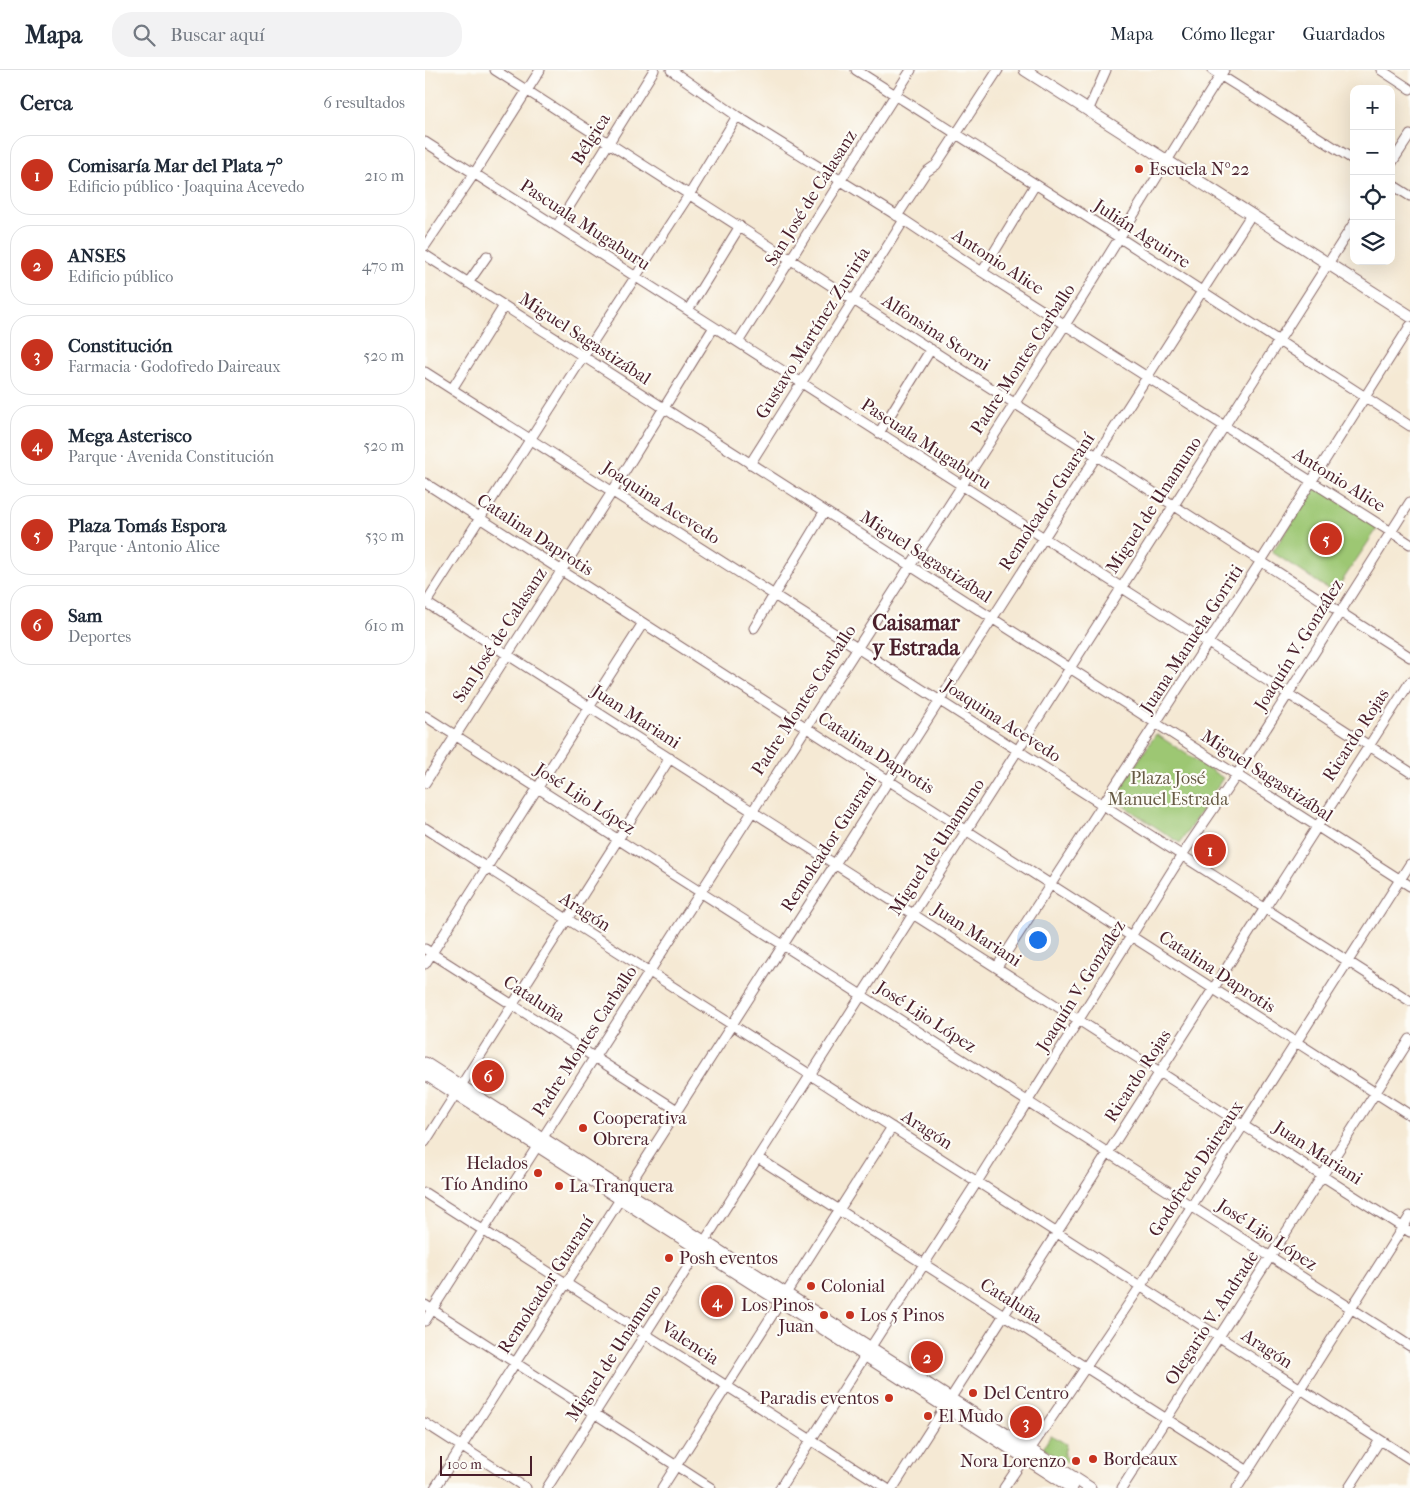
<!DOCTYPE html>
<html lang="es">
<head>
<meta charset="utf-8">
<style>
	:root { --surface:#fff; --page:#f2f2f3; --text:#1f2937; --muted:#747a83; --line:#e0e1e3; --accent:#c8321e }
	body { margin:0; font-family:"IM FELL French Canon",serif; background:var(--page); color:var(--text) }
	.controls { position:absolute; right:15px; top:15px; display:grid; overflow:hidden; border-radius:10px; box-shadow:0 5px 20px #0002 }
	.controls button { width:45px; height:45px; display:grid; place-items:center; padding:0; border:0; border-bottom:1px solid var(--line); background:var(--surface); color:var(--text); font:25px sans-serif }
	.scale { position:absolute; left:15px; bottom:12px; width:92px; box-sizing:border-box; padding-left:5px; border:2px solid #4a1f2b; border-top:0; font-size:14px; line-height:18px; white-space:nowrap; color:#4a1f2b; -webkit-text-stroke:4px #fdfcf7; paint-order:stroke }
	.you { position:absolute; left:612px; top:869px; width:18px; height:18px; margin:-12px; border:4px solid #fff; border-radius:50%; background:#1a73e8; box-shadow:0 0 0 8px #1a73e833 }
	.badge { display:grid; place-items:center; width:32px; height:32px; border-radius:50%; background:var(--accent); color:#fff; font-size:16px; font-weight:700 }
	.pin { position:absolute; translate:-50% -50%; border:2px solid #fff; box-shadow:0 1px 5px #0006 }
	.list { margin:0; padding:0; list-style:none }
	h2 { display:flex; justify-content:space-between; align-items:center; height:65px; margin:0; padding:0 20px; font-size:21px }
	h2 small { font-size:16px; font-weight:400; color:var(--muted) }
	.list li { display:grid; grid-template-columns:32px 1fr auto; gap:15px; align-items:center; box-sizing:border-box; height:80px; margin:0 10px 10px; padding:0 10px; border:1px solid var(--line); border-radius:20px }
	.list b { display:block; font-size:19px; white-space:nowrap }
	.list p { margin:0; font-size:16px; white-space:nowrap; color:var(--muted) }
	.list em { font-size:16px; font-style:normal; color:var(--muted) }
	.icon { flex:none; width:28px; height:28px; fill:none; stroke:currentColor; stroke-width:2; stroke-linecap:round; stroke-linejoin:round }
	.map { position:relative; flex:none; width:985px; height:1418px; overflow:hidden }
	header { display:flex; align-items:center; gap:30px; box-sizing:border-box; height:70px; padding:0 25px; background:var(--surface); border-bottom:1px solid var(--line) }
	header strong { font-size:24px }
	nav { display:flex; gap:28px; margin-inline-start:auto; font-size:18px }
	.search { width:350px; height:45px; background:var(--page); display:flex; align-items:center; gap:12px; box-sizing:border-box; padding:0 18px; border-radius:20px; color:var(--muted); font-size:19px }
	main { display:flex }
	aside { flex:1; background:var(--surface) }
	.map>svg:first-child { display:block }
	.green { fill:#9dc773; stroke:#74734f }
	.lines { fill:none; stroke-linecap:round; stroke-linejoin:round }
	.minor-casing { stroke:#866666; stroke-width:11 }
	.major-casing { stroke:#866666; stroke-width:13 }
	.minor { stroke:#fff; stroke-width:9 }
	.major { stroke:#fff; stroke-width:11 }
	.poi-dot { fill:#c8321e; stroke:#fdfcf7; stroke-width:2 }
	.labels { text-anchor:middle; dominant-baseline:central; stroke-width:4.5; stroke-linejoin:round; paint-order:stroke }
	.street-label { font-size:18px; fill:#4a1f2b; stroke:#fdfcf7 }
	.poi-label { font-size:18px; fill:#4a1f2b; stroke:#fdfcf7; text-anchor:start }
	.park-label { font-size:18px; fill:#675a44; stroke:#fdfcf7 }
	.district-label { font-size:22px; font-weight:bold; fill:#4a1f2b; stroke:#fdfcf7 }
</style>
</head>
<body>
<header>
<strong>Mapa</strong>
<div class="search"><svg class="icon" aria-label="search" viewBox="0 0 24 24"><circle cx="10" cy="10" r="6"/><path d="M15 15l6 6"/></svg>Buscar aquí</div>
<nav><a>Mapa</a><a>Cómo llegar</a><a>Guardados</a></nav>
</header>
<main>
<aside>
<h2>Cerca<small>6 resultados</small></h2>
<ul class="list">
<li><span class="badge">1</span><div><b>Comisaría Mar del Plata 7°</b><p>Edificio público · Joaquina Acevedo</p></div><em>210 m</em></li>
<li><span class="badge">2</span><div><b>ANSES</b><p>Edificio público</p></div><em>470 m</em></li>
<li><span class="badge">3</span><div><b>Constitución</b><p>Farmacia · Godofredo Daireaux</p></div><em>520 m</em></li>
<li><span class="badge">4</span><div><b>Mega Asterisco</b><p>Parque · Avenida Constitución</p></div><em>520 m</em></li>
<li><span class="badge">5</span><div><b>Plaza Tomás Espora</b><p>Parque · Antonio Alice</p></div><em>530 m</em></li>
<li><span class="badge">6</span><div><b>Sam</b><p>Deportes</p></div><em>610 m</em></li>
</ul>
</aside>
<div class="map">
<svg width="985" height="1418" viewBox="0 0 985 1418">
	<rect width="100%" height="100%" fill="#fdfcf7"/>
	<filter id="ink" filterUnits="userSpaceOnUse"><feTurbulence type="fractalNoise" baseFrequency=".02" numOctaves="2"/><feDisplacementMap in="SourceGraphic" scale="10" xChannelSelector="R" yChannelSelector="G"/><feConvolveMatrix kernelMatrix="1 2 1 2 8 2 1 2 1" color-interpolation-filters="sRGB"/></filter>
	<filter id="wash" filterUnits="userSpaceOnUse"><feTurbulence type="fractalNoise" baseFrequency=".0096" numOctaves="4" result="noise"/><feDisplacementMap in="SourceGraphic" scale="20" xChannelSelector="R" yChannelSelector="G"/><feGaussianBlur stdDeviation="1.12" result="paint"/><feColorMatrix in="noise" values="0 0 0 0 0 0 0 0 0 0 0 0 0 0 0 0 0 1.4 0 .05"/><feComposite in="paint" operator="in"/></filter>
	<g filter="url(#wash)">
		<rect width="100%" height="100%" fill="#f5e9d4"/>
		<!-- green -->
		<path class="green" d="M 893,415 L 954,456 L 909,523 L 847,482 Z
			M 731,664 L 798,708 L 755,773 L 688,729 Z
			M 626,1365 L 641,1374 L 639,1385 L 643,1391 L 642,1393 L 618,1378 Z"/>
	</g>
	<g filter="url(#ink)">
		<g class="lines">
			<defs>
				<path id="minor" d="M 70,0 L 985,587
					M 246,0 L 312,46 L 479,150 L 557,202 L 985,474
					M 431,0 L 695,168 L 985,356
					M 787,0 L 929,90
					M 956,0 L 985,19
					M 663,41 L 681,0
					M 0,72 L 985,702
					M 966,94 L 985,65
					M 966,114 L 985,126
					M 472,146 L 501,102 L 511,95 L 573,0
					M 132,156 L 229,0
					M 0,176 L 49,104 L 115,0
					M 0,185 L 985,816
					M 557,202 L 610,115
					M 43,213 L 62,186
					M 263,240 L 315,156
					M 313,272 L 486,0
					M 0,302 L 985,931
					M 27,319 L 79,236
					M 454,363 L 506,279
					M 325,394 L 479,150
					M 0,413 L 985,1045
					M 0,532 L 985,1162
					M 0,534 L 158,287 L 264,125 L 312,46
					M 329,558 L 399,442
					M 0,646 L 985,1276
					M 0,713 L 187,422 L 289,257
					M 0,758 L 985,1389
					M 0,879 L 252,1040
					M 0,894 L 218,553
					M 572,897 L 836,491 L 985,256
					M 0,1072 L 245,688
					M 333,1088 L 823,1401
					M 0,1123 L 461,1418
					M 0,1235 L 286,1418
					M 0,1251 L 640,255 C 694,170 745,84 799,0
					M 0,1353 L 101,1418
					M 10,1418 L 826,145
					M 122,1418 L 929,153
					M 237,1418 L 467,1057
					M 355,1418 L 552,1112 L 757,785 L 811,706 L 985,432
					M 468,1418 L 985,612
					M 579,1418 L 715,1217 L 985,794
					M 697,1418 L 985,969
					M 812,1418 L 985,1146
					M 924,1418 L 955,1370"/>
				<path id="major" d="M 600,0 L 985,246
					M 0,993 L 665,1418
					M 0,1004 L 647,1418"/>
			</defs>
			<!-- minor casing -->
			<use href="#minor" class="minor-casing"/>
			<!-- major casing -->
			<use href="#major" class="major-casing"/>
			<!-- minor -->
			<use href="#minor" class="minor"/>
			<!-- major -->
			<use href="#major" class="major"/>
		</g>
	</g>
	<!-- markers -->
	<g class="poi-dot">
		<circle cx="714" cy="99" r="5"/>
		<circle cx="158" cy="1058" r="5"/>
		<circle cx="113" cy="1103" r="5"/>
		<circle cx="134" cy="1116" r="5"/>
		<circle cx="244" cy="1188" r="5"/>
		<circle cx="386" cy="1216" r="5"/>
		<circle cx="399" cy="1245" r="5"/>
		<circle cx="425" cy="1245" r="5"/>
		<circle cx="548" cy="1323" r="5"/>
		<circle cx="464" cy="1328" r="5"/>
		<circle cx="503" cy="1346" r="5"/>
		<circle cx="668" cy="1389" r="5"/>
		<circle cx="651" cy="1391" r="5"/>
	</g>
	<g class="labels">
		<!-- street labels -->
		<g class="street-label">
			<text transform="translate(166 69) rotate(-58)">Bélgica</text>
			<text transform="translate(386 128) rotate(-58)">San José de Calasanz</text>
			<text transform="translate(160 155) rotate(33)">Pascuala Mugaburu</text>
			<text transform="translate(717 164) rotate(33)">Julián Aguirre</text>
			<text transform="translate(573 192) rotate(33)">Antonio Alice</text>
			<text transform="translate(388 263) rotate(-58)">Gustavo Martínez Zuviría</text>
			<text transform="translate(511 263) rotate(33)">Alfonsina Storni</text>
			<text transform="translate(160 269) rotate(33)">Miguel Sagastizábal</text>
			<text transform="translate(598 289) rotate(-57)">Padre Montes Carballo</text>
			<text transform="translate(501 374) rotate(33)">Pascuala Mugaburu</text>
			<text transform="translate(914 410) rotate(32)">Antonio Alice</text>
			<text transform="translate(622 432) rotate(-57)">Remolcador Guaraní</text>
			<text transform="translate(236 433) rotate(33)">Joaquina Acevedo</text>
			<text transform="translate(729 435) rotate(-57)">Miguel de Unamuno</text>
			<text transform="translate(110 465) rotate(33)">Catalina Daprotis</text>
			<text transform="translate(501 487) rotate(33)">Miguel Sagastizábal</text>
			<text transform="translate(75 565) rotate(-57)">San José de Calasanz</text>
			<text transform="translate(767 569) rotate(-57)">Juana Manuela Gorriti</text>
			<text transform="translate(874 575) rotate(-58)">Joaquín V. González</text>
			<text transform="translate(379 630) rotate(-57)">Padre Montes Carballo</text>
			<text transform="translate(211 647) rotate(33)">Juan Mariani</text>
			<text transform="translate(577 651) rotate(33)">Joaquina Acevedo</text>
			<text transform="translate(931 665) rotate(-57)">Ricardo Rojas</text>
			<text transform="translate(451 683) rotate(33)">Catalina Daprotis</text>
			<text transform="translate(842 706) rotate(33)">Miguel Sagastizábal</text>
			<text transform="translate(160 729) rotate(33)">José Lijo López</text>
			<text transform="translate(404 773) rotate(-57)">Remolcador Guaraní</text>
			<text transform="translate(512 777) rotate(-57)">Miguel de Unamuno</text>
			<text transform="translate(160 842) rotate(33)">Aragón</text>
			<text transform="translate(552 865) rotate(33)">Juan Mariani</text>
			<text transform="translate(792 902) rotate(33)">Catalina Daprotis</text>
			<text transform="translate(656 916) rotate(-58)">Joaquín V. González</text>
			<text transform="translate(109 929) rotate(33)">Cataluña</text>
			<text transform="translate(501 947) rotate(33)">José Lijo López</text>
			<text transform="translate(160 971) rotate(-57)">Padre Montes Carballo</text>
			<text transform="translate(713 1006) rotate(-57)">Ricardo Rojas</text>
			<text transform="translate(502 1060) rotate(33)">Aragón</text>
			<text transform="translate(893 1083) rotate(33)">Juan Mariani</text>
			<text transform="translate(771 1099) rotate(-57)">Godofredo Daireaux</text>
			<text transform="translate(842 1165) rotate(33)">José Lijo López</text>
			<text transform="translate(121 1215) rotate(-57)">Remolcador Guaraní</text>
			<text transform="translate(586 1231) rotate(32)">Cataluña</text>
			<text transform="translate(787 1248) rotate(-57)">Olegario V. Andrade</text>
			<text transform="translate(265 1273) rotate(33)">Valencia</text>
			<text transform="translate(842 1279) rotate(33)">Aragón</text>
			<text transform="translate(189 1283) rotate(-57)">Miguel de Unamuno</text>
		</g>
		<!-- poi labels -->
		<g class="poi-label">
			<text x="724" y="99">Escuela Nº22</text>
			<text x="168" y="1048">Cooperativa<tspan x="168" dy="21">Obrera</tspan></text>
			<text x="103" y="1093" text-anchor="end">Helados<tspan x="103" dy="21">Tío Andino</tspan></text>
			<text x="144" y="1116">La Tranquera</text>
			<text x="254" y="1188">Posh eventos</text>
			<text x="396" y="1216">Colonial</text>
			<text x="389" y="1235" text-anchor="end">Los Pinos<tspan x="389" dy="21">Juan</tspan></text>
			<text x="435" y="1245">Los 5 Pinos</text>
			<text x="558" y="1323">Del Centro</text>
			<text x="454" y="1328" text-anchor="end">Paradis eventos</text>
			<text x="513" y="1346">El Mudo</text>
			<text x="678" y="1389">Bordeaux</text>
			<text x="641" y="1391" text-anchor="end">Nora Lorenzo</text>
		</g>
		<!-- park labels -->
		<g class="park-label">
			<text x="743" y="708">Plaza José<tspan x="743" dy="21">Manuel Estrada</tspan></text>
		</g>
		<!-- district labels -->
		<g class="district-label">
			<text x="491" y="553">Caisamar<tspan x="491" dy="25">y Estrada</tspan></text>
		</g>
	</g>
</svg>
<div class="controls">
<button>+</button>
<button>−</button>
<button><svg class="icon" aria-label="locate" viewBox="0 0 24 24"><circle cx="12" cy="12" r="6"/><path d="M12 2v4M12 18v4M2 12h4M18 12h4"/></svg></button>
<button><svg class="icon" aria-label="layers" viewBox="0 0 24 24"><path d="M12 4l9 5-9 5-9-5zM3 14l9 5 9-5"/></svg></button>
</div>
<div class="scale">100 m</div>
<div class="you"></div>
<div class="pin badge" style="left:785px;top:780px">1</div>
<div class="pin badge" style="left:502px;top:1287px">2</div>
<div class="pin badge" style="left:601px;top:1352px">3</div>
<div class="pin badge" style="left:292px;top:1231px">4</div>
<div class="pin badge" style="left:901px;top:469px">5</div>
<div class="pin badge" style="left:63px;top:1006px">6</div>
</div>
</main>
</body>
</html>
